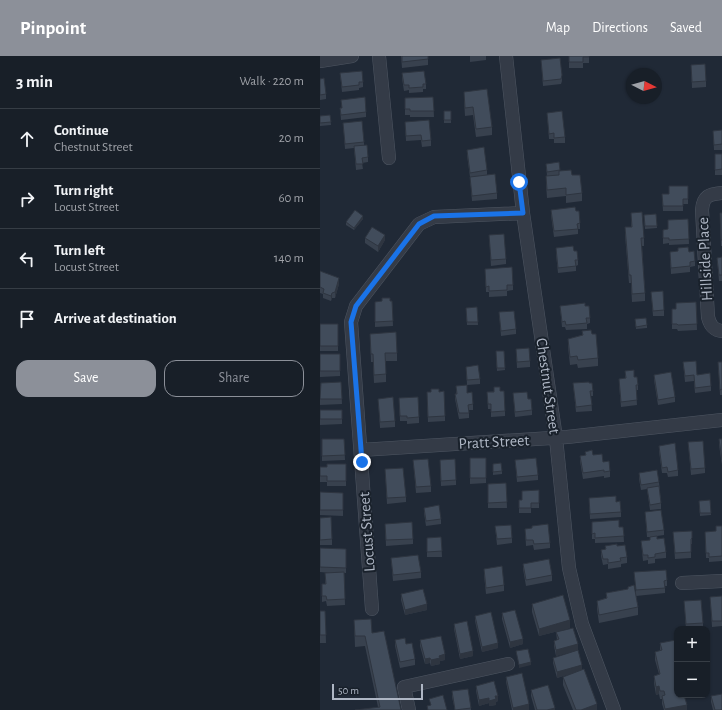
<!DOCTYPE html>
<html lang="en">
<head>
<meta charset="utf-8">
<style>
	:root { --surface:#181f28; --page:#252c34; --text:#f1f3f6; --muted:#9fa2a8; --line:#363d45; --accent:#8c9099 }
	body { margin:0; font-family:"Alegreya Sans",sans-serif; background:var(--page); color:var(--text) }
	.controls { position:absolute; right:12px; bottom:12px; display:grid; overflow:hidden; border-radius:8px; box-shadow:0 1px 3px #0004 }
	.controls button { width:36px; height:36px; display:grid; place-items:center; padding:0; border:0; border-bottom:1px solid var(--line); background:var(--surface); color:var(--text); font:20px sans-serif }
	.compass { position:absolute; left:306px; top:12px; width:36px; height:36px; border-radius:50%; background:var(--surface); box-shadow:0 1px 3px #0004; rotate:96deg }
	.scale { position:absolute; left:12px; bottom:10px; width:91px; box-sizing:border-box; padding-left:4px; border:2px solid #aeb6c4; border-top:0; font-size:11px; line-height:14px; white-space:nowrap; color:#aeb6c4; -webkit-text-stroke:3px #19212b; paint-order:stroke }
	.stop { position:absolute; width:12px; height:12px; margin:-9px; border:3px solid #1a73e8; border-radius:50%; background:#fff }
	.stop.end { background:#1a73e8; border-color:#fff; box-shadow:0 1px 4px #0008 }
	.list { margin:0; padding:0; list-style:none }
	h2 { display:flex; justify-content:space-between; align-items:center; height:52px; margin:0; padding:0 16px; font-size:17px }
	h2 small { font-size:13px; font-weight:400; color:var(--muted) }
	.list li { display:grid; grid-template-columns:26px 1fr auto; gap:12px; align-items:center; box-sizing:border-box; height:60px; padding:0 16px; border-top:1px solid var(--line) }
	.list b { display:block; font-size:15px; white-space:nowrap }
	.list p { margin:0; font-size:13px; white-space:nowrap; color:var(--muted) }
	.list em { font-size:13px; font-style:normal; color:var(--muted) }
	.actions { display:flex; gap:8px; padding:12px 16px }
	.actions a { flex:1; padding:9px 0; border:1px solid var(--accent); border-radius:12px; text-align:center; font-size:14px; color:var(--accent) }
	.actions .main { background:var(--accent); color:#fff }
	.icon { flex:none; width:22px; height:22px; fill:none; stroke:currentColor; stroke-width:2; stroke-linecap:round; stroke-linejoin:round }
	.map { position:relative; flex:none; width:402px; height:654px; overflow:hidden }
	header { display:flex; align-items:center; gap:24px; box-sizing:border-box; height:56px; padding:0 20px; background:var(--accent); color:#fff }
	header strong { font-size:19px }
	nav { display:flex; gap:22px; margin-inline-start:auto; font-size:14px }
	main { display:flex }
	aside { flex:1; background:var(--surface) }
	.map>svg:first-child { display:block }
	.lines { fill:none; stroke-linecap:round; stroke-linejoin:round }
	.minor-casing { stroke:#4e5662; stroke-width:14 }
	.minor { stroke:#343b47; stroke-width:13 }
	.wall { fill:#38414e }
	.shaded-wall { fill:#2e3540 }
	.building { fill:#414c5b; stroke:#2e3540 }
	.route { stroke:#1a73e8; stroke-width:5 }
	.labels { text-anchor:middle; dominant-baseline:central; stroke-width:4; stroke-linejoin:round; paint-order:stroke }
	.street-label { font-size:16px; fill:#aeb6c4; stroke:#19212b }
</style>
</head>
<body>
<header>
<strong>Pinpoint</strong>
<nav><a>Map</a><a>Directions</a><a>Saved</a></nav>
</header>
<main>
<aside>
<h2>3 min<small>Walk · 220 m</small></h2>
<ul class="list">
<li><svg class="icon" aria-label="ahead" viewBox="0 0 24 24"><path d="M12 20V5M6 11l6-6 6 6"/></svg><div><b>Continue</b><p>Chestnut Street</p></div><em>20 m</em></li>
<li><svg class="icon" aria-label="right" viewBox="0 0 24 24"><path d="M7 20v-9h11M14 6l5 5-5 5"/></svg><div><b>Turn right</b><p>Locust Street</p></div><em>60 m</em></li>
<li><svg class="icon" aria-label="left" viewBox="0 0 24 24"><path d="M17 20v-9H6M10 6l-5 5 5 5"/></svg><div><b>Turn left</b><p>Locust Street</p></div><em>140 m</em></li>
<li><svg class="icon" aria-label="arrive" viewBox="0 0 24 24"><path d="M6 21V4h12l-3 4 3 4H6"/></svg><div><b>Arrive at destination</b></div></li>
</ul>
<div class="actions"><a class="main">Save</a><a>Share</a></div>
</aside>
<div class="map">
<svg width="402" height="654" viewBox="0 0 402 654">
	<rect width="100%" height="100%" fill="#202936"/>
	<g class="lines">
		<defs>
			<path id="minor" d="M 59,0 L 69,102
				M 186,0 L 203,157 L 236,382 L 249,512 L 262,568 L 294,654
				M 0,5 L 32,0
				M 402,137 C 389,138 383,140 382,154 L 388,261 C 390,269 393,274 402,275
				M 41,394 L 247,381 L 402,364
				M 362,527 L 402,525
				M 52,553 L 31,266 L 36,250 L 99,168 L 114,161 L 203,157
				M 89,654 L 84,631 L 188,608"/>
		</defs>
		<!-- minor casing -->
		<use href="#minor" class="minor-casing"/>
		<!-- minor -->
		<use href="#minor" class="minor"/>
	</g>
	<!-- wall -->
	<path class="wall" d="M 81,0 L 108,0 L 108,9 L 82,12 Z
		M 150,0 L 166,0 L 166,4 L 150,6 Z
		M 249,0 L 269,0 L 269,7 L 263,7 L 263,12 L 249,12 Z
		M 240,2 L 242,25 L 241,28 L 223,30 L 221,4 Z
		M 371,9 L 386,25 L 386,31 L 372,32 Z
		M 20,17 L 43,26 L 43,31 L 39,32 L 39,34 L 22,36 Z
		M 82,17 L 106,28 L 106,33 L 103,33 L 103,36 L 89,37 L 89,34 L 84,35 L 82,22 Z
		M 0,23 L 6,38 L 6,43 L 0,44 Z
		M 144,36 L 172,71 L 172,79 L 156,81 L 153,59 L 145,60 L 144,44 Z
		M 113,41 L 114,61 L 90,61 L 90,59 L 85,59 L 85,42 Z
		M 21,44 L 46,56 L 46,61 L 21,64 L 20,52 L 22,52 Z
		M 124,55 L 131,55 L 131,67 L 124,67 Z
		M 227,57 L 245,81 L 245,87 L 234,87 L 234,83 L 229,83 Z
		M 10,59 L 11,69 L 0,70 L 0,60 Z
		M 85,66 L 111,84 L 111,90 L 102,91 L 101,84 L 86,85 Z
		M 23,67 L 44,86 L 44,89 L 48,101 L 48,106 L 42,107 L 43,113 L 36,114 L 34,92 L 25,93 Z
		M 402,74 L 402,94 L 394,94 L 393,75 Z
		M 147,94 L 167,114 L 167,119 L 177,137 L 177,143 L 152,145 L 150,121 L 147,99 Z
		M 395,98 L 402,98 L 402,119 L 395,119 Z
		M 226,108 L 240,115 L 252,119 L 262,137 L 262,145 L 246,147 L 246,140 L 227,142 L 226,128 L 226,120 L 227,120 Z
		M 368,130 L 368,148 L 363,148 L 363,155 L 343,155 L 342,138 L 349,138 Z
		M 402,150 L 402,190 L 401,190 L 400,163 L 402,157 Z
		M 231,154 L 256,155 L 260,167 L 260,173 L 258,173 L 258,178 L 234,181 L 231,159 Z
		M 311,157 L 324,182 L 324,190 L 322,190 L 325,237 L 325,245 L 312,246 L 311,227 L 309,227 L 305,179 L 305,171 L 311,171 Z
		M 336,158 L 337,172 L 325,173 L 324,159 Z
		M 43,163 L 34,174 L 26,169 L 26,166 Z
		M 368,163 L 369,188 L 349,189 L 349,187 L 343,188 L 343,174 L 348,173 Z
		M 169,179 L 186,203 L 186,208 L 171,210 Z
		M 45,182 L 65,184 L 58,196 L 45,187 Z
		M 236,192 L 254,195 L 258,204 L 258,209 L 256,210 L 256,215 L 238,217 L 236,198 Z
		M 350,196 L 369,196 L 375,205 L 375,210 L 370,211 L 370,216 L 351,218 Z
		M 402,201 L 402,225 L 399,225 L 397,202 Z
		M 165,213 L 193,229 L 193,234 L 187,235 L 187,240 L 169,241 L 169,236 L 166,236 Z
		M 0,215 L 19,228 L 15,242 L 12,242 L 11,245 L 3,242 L 3,238 L 0,237 Z
		M 331,236 L 344,254 L 344,260 L 333,260 Z
		M 72,245 L 73,270 L 55,271 L 55,246 Z
		M 376,246 L 377,274 L 358,275 L 357,273 L 352,273 L 352,253 L 356,253 Z
		M 240,250 L 265,250 L 270,262 L 270,267 L 267,268 L 267,273 L 246,274 L 245,271 L 242,271 Z
		M 157,251 L 158,269 L 147,269 L 146,252 Z
		M 179,256 L 196,273 L 196,278 L 181,280 Z
		M 315,263 L 327,269 L 327,272 L 316,273 Z
		M 0,268 L 18,268 L 18,295 L 0,295 Z
		M 262,275 L 272,278 L 278,302 L 278,310 L 258,312 L 257,308 L 250,309 L 248,291 L 248,283 L 262,279 Z
		M 50,278 L 77,297 L 77,305 L 66,305 L 66,326 L 54,327 L 53,306 L 51,306 Z
		M 196,293 L 210,305 L 210,311 L 197,312 Z
		M 176,295 L 184,295 L 185,314 L 177,315 Z
		M 0,298 L 20,298 L 20,320 L 0,321 Z
		M 363,306 L 391,330 L 391,335 L 375,337 L 374,325 L 365,326 Z
		M 398,306 L 402,306 L 402,339 L 400,339 Z
		M 146,311 L 160,323 L 160,328 L 147,329 Z
		M 305,315 L 314,321 L 318,329 L 318,334 L 316,334 L 317,349 L 301,351 L 299,328 L 299,323 L 305,322 Z
		M 334,319 L 355,341 L 355,346 L 338,349 L 334,324 Z
		M 21,326 L 22,348 L 0,349 L 0,334 Z
		M 253,327 L 269,327 L 273,335 L 273,340 L 271,340 L 272,355 L 256,356 Z
		M 136,330 L 147,337 L 153,348 L 153,354 L 149,354 L 149,362 L 139,363 L 135,343 L 135,338 L 136,338 Z
		M 180,335 L 185,355 L 185,360 L 171,361 L 171,353 L 168,353 L 167,336 Z
		M 119,336 L 125,360 L 125,365 L 108,366 L 107,342 Z
		M 193,337 L 208,343 L 212,354 L 212,359 L 195,361 Z
		M 79,342 L 99,361 L 99,367 L 87,368 L 87,365 L 80,365 Z
		M 58,343 L 75,365 L 75,371 L 60,372 Z
		M 0,354 L 22,354 L 22,368 L 0,369 Z
		M 2,383 L 24,383 L 25,404 L 2,405 Z
		M 399,383 L 402,383 L 402,409 L 399,389 Z
		M 368,386 L 385,412 L 385,417 L 371,419 Z
		M 339,390 L 358,414 L 358,420 L 348,421 L 347,417 L 342,417 L 339,395 Z
		M 265,396 L 273,399 L 283,406 L 290,415 L 290,421 L 284,422 L 284,420 L 263,423 L 260,405 L 260,400 L 265,399 Z
		M 150,402 L 166,402 L 166,427 L 150,428 Z
		M 93,404 L 111,430 L 111,436 L 96,437 Z
		M 195,404 L 218,419 L 218,424 L 197,426 Z
		M 26,408 L 26,430 L 7,430 L 7,426 L 0,426 L 0,411 L 7,411 Z
		M 173,408 L 182,415 L 182,418 L 173,419 Z
		M 120,410 L 136,424 L 136,429 L 121,430 Z
		M 65,413 L 86,441 L 86,446 L 67,448 Z
		M 319,417 L 339,426 L 341,447 L 341,453 L 330,454 L 327,433 L 321,434 L 319,423 Z
		M 186,427 L 187,452 L 168,452 L 168,428 Z
		M 219,434 L 219,452 L 211,452 L 211,457 L 199,457 L 199,444 L 202,444 Z
		M 0,436 L 23,437 L 23,460 L 0,459 Z
		M 269,442 L 296,446 L 301,456 L 301,461 L 270,463 Z
		M 390,444 L 391,459 L 380,460 L 379,445 Z
		M 104,452 L 121,463 L 121,468 L 106,470 L 104,457 Z
		M 325,456 L 344,474 L 344,479 L 337,480 L 337,483 L 346,496 L 346,502 L 335,503 L 335,507 L 328,508 L 328,504 L 323,505 L 321,485 L 330,484 L 330,481 L 327,481 Z
		M 0,462 L 12,483 L 12,489 L 0,489 Z
		M 272,466 L 299,471 L 303,471 L 304,486 L 275,487 L 275,483 L 272,483 Z
		M 65,468 L 93,483 L 93,488 L 66,490 Z
		M 175,470 L 192,482 L 192,487 L 177,489 Z
		M 402,470 L 402,505 L 389,506 L 389,502 L 386,502 L 385,476 L 396,475 Z
		M 205,473 L 230,487 L 230,492 L 214,494 L 213,489 L 206,490 Z
		M 372,475 L 372,488 L 371,488 L 371,502 L 355,503 L 353,476 Z
		M 121,481 L 122,501 L 107,501 L 107,482 Z
		M 285,490 L 297,490 L 307,501 L 307,507 L 301,508 L 301,511 L 288,513 L 288,508 L 283,509 L 281,500 L 281,494 L 285,494 Z
		M 0,492 L 26,493 L 26,517 L 24,517 L 25,549 L 7,550 L 6,545 L 2,546 L 2,528 L 5,528 L 5,517 L 11,517 L 0,516 Z
		M 71,502 L 101,516 L 101,522 L 73,525 Z
		M 203,508 L 232,519 L 232,525 L 206,530 L 203,513 Z
		M 164,513 L 184,529 L 184,535 L 166,538 L 164,519 Z
		M 314,516 L 347,524 L 347,530 L 345,530 L 345,537 L 316,540 L 318,551 L 318,559 L 279,567 L 277,553 L 277,545 L 286,542 L 286,537 L 308,533 L 308,531 L 316,537 Z
		M 81,538 L 107,554 L 85,559 L 81,544 Z
		M 402,540 L 402,570 L 392,571 L 390,541 Z
		M 364,545 L 383,567 L 383,572 L 366,573 Z
		M 212,548 L 250,572 L 219,580 L 212,556 Z
		M 0,555 L 5,555 L 6,587 L 0,587 Z
		M 182,557 L 203,588 L 190,592 L 182,563 Z
		M 155,560 L 178,592 L 162,596 L 155,565 Z
		M 34,564 L 52,577 L 81,654 L 58,651 L 45,590 L 35,591 Z
		M 134,568 L 153,600 L 140,603 L 134,573 Z
		M 236,576 L 258,594 L 236,600 L 234,590 L 234,585 L 237,584 Z
		M 75,584 L 86,588 L 95,603 L 95,609 L 80,612 L 75,590 Z
		M 100,584 L 125,604 L 120,605 L 120,608 L 111,610 L 110,607 L 105,608 L 100,590 Z
		M 340,587 L 357,639 L 367,654 L 344,654 L 342,648 L 342,643 L 340,643 L 339,638 L 336,639 L 334,627 L 334,620 L 339,618 L 335,604 L 335,596 L 340,595 Z
		M 233,602 L 262,614 L 277,654 L 253,654 L 243,629 L 243,621 L 259,615 L 237,622 L 233,607 Z
		M 186,621 L 209,654 L 192,654 L 186,626 Z
		M 156,630 L 178,645 L 176,646 L 176,649 L 169,650 L 169,647 L 159,650 L 156,635 Z
		M 211,634 L 235,654 L 215,654 L 211,640 Z
		M 132,635 L 151,652 L 151,654 L 135,654 L 132,641 Z
		M 391,640 L 402,654 L 393,654 L 391,646 Z"/>
	<!-- shaded-wall -->
	<path class="shaded-wall" d="M 43,160 L 43,163 L 34,174 L 34,172 Z
		M 65,179 L 65,184 L 58,196 L 58,190 Z
		M 19,222 L 19,228 L 15,242 L 15,236 Z
		M 12,237 L 12,242 L 11,245 L 11,240 Z
		M 107,548 L 107,554 L 85,559 L 85,554 Z
		M 250,564 L 250,572 L 219,580 L 219,573 Z
		M 203,583 L 203,588 L 190,592 L 190,586 Z
		M 178,587 L 178,592 L 162,596 L 162,591 Z
		M 258,588 L 258,594 L 236,600 L 236,594 Z
		M 153,595 L 153,600 L 140,603 L 140,598 Z
		M 125,598 L 125,604 L 120,605 L 120,608 L 111,610 L 111,604 L 119,600 Z
		M 110,602 L 110,607 L 105,608 L 105,603 Z
		M 211,606 L 211,609 L 199,612 L 199,609 Z
		M 262,609 L 262,614 L 237,622 L 237,616 Z
		M 339,630 L 339,638 L 336,639 L 336,631 Z
		M 175,640 L 178,640 L 178,645 L 176,646 L 176,649 L 169,650 L 169,645 Z
		M 169,642 L 169,647 L 159,650 L 159,644 Z
		M 209,648 L 209,654 L 193,654 L 193,652 Z
		M 277,648 L 277,654 L 261,654 Z
		M 367,649 L 367,654 L 345,654 L 345,653 Z
		M 235,652 L 235,654 L 227,654 Z"/>
	<!-- building -->
	<path class="building" d="M 82,0 L 108,0 L 108,3 L 82,6 Z
		M 249,0 L 269,0 L 269,1 L 263,1 L 263,6 L 249,6 Z
		M 240,2 L 242,19 L 241,23 L 223,25 L 221,4 Z
		M 385,8 L 386,25 L 372,26 L 371,9 Z
		M 42,15 L 43,26 L 39,26 L 39,29 L 22,31 L 20,17 Z
		M 104,15 L 106,28 L 103,28 L 103,31 L 89,32 L 89,29 L 84,29 L 82,17 Z
		M 4,22 L 6,38 L 0,39 L 0,23 Z
		M 167,33 L 172,71 L 156,73 L 153,51 L 145,52 L 144,36 Z
		M 45,41 L 46,56 L 21,59 L 20,52 L 22,52 L 21,44 Z
		M 113,41 L 114,55 L 90,55 L 90,53 L 85,53 L 85,42 Z
		M 124,55 L 131,55 L 131,64 L 124,64 Z
		M 242,55 L 245,81 L 234,82 L 234,77 L 229,78 L 227,57 Z
		M 10,59 L 11,66 L 0,67 L 0,60 Z
		M 109,64 L 111,84 L 102,85 L 101,79 L 86,80 L 85,66 Z
		M 42,65 L 44,86 L 25,88 L 23,67 Z
		M 402,74 L 402,88 L 394,89 L 393,75 Z
		M 47,89 L 48,101 L 42,102 L 43,108 L 36,108 L 34,90 Z
		M 164,91 L 167,114 L 150,117 L 147,94 Z
		M 395,98 L 402,98 L 402,113 L 395,114 Z
		M 239,106 L 240,114 L 227,116 L 226,108 Z
		M 251,114 L 252,119 L 260,119 L 262,137 L 246,139 L 246,132 L 227,134 L 226,120 L 239,119 L 239,115 Z
		M 175,118 L 177,137 L 152,140 L 150,121 Z
		M 349,130 L 368,130 L 368,143 L 363,143 L 363,150 L 343,150 L 342,138 L 349,138 Z
		M 255,151 L 256,155 L 259,155 L 260,167 L 257,168 L 258,173 L 234,175 L 231,154 Z
		M 35,154 L 43,160 L 34,172 L 26,166 Z
		M 322,156 L 324,182 L 321,182 L 325,237 L 312,238 L 311,219 L 309,219 L 305,171 L 312,171 L 311,157 Z
		M 400,157 L 402,157 L 402,184 L 401,184 Z
		M 336,158 L 337,170 L 325,170 L 324,159 Z
		M 368,163 L 369,183 L 349,184 L 349,182 L 343,182 L 343,174 L 348,173 L 348,164 Z
		M 52,171 L 65,179 L 58,190 L 45,182 Z
		M 184,178 L 186,203 L 171,204 L 169,179 Z
		M 253,190 L 254,195 L 257,195 L 258,204 L 255,204 L 256,210 L 238,212 L 236,192 Z
		M 368,191 L 369,196 L 374,195 L 375,205 L 370,206 L 370,210 L 351,212 L 350,196 L 358,195 L 358,192 Z
		M 402,201 L 402,219 L 399,219 L 397,202 Z
		M 192,211 L 193,229 L 187,229 L 187,234 L 169,235 L 169,230 L 166,231 L 165,213 Z
		M 0,215 L 19,222 L 15,236 L 12,237 L 11,240 L 3,237 L 4,233 L 0,231 Z
		M 343,235 L 344,254 L 333,255 L 331,236 Z
		M 62,242 L 70,242 L 70,245 L 72,245 L 73,265 L 55,266 L 55,246 L 62,245 Z
		M 376,246 L 377,268 L 358,269 L 357,268 L 352,268 L 352,253 L 356,253 L 356,247 Z
		M 265,247 L 265,250 L 269,250 L 270,262 L 266,262 L 267,267 L 246,269 L 245,265 L 242,266 L 240,250 Z
		M 157,251 L 158,266 L 147,266 L 146,252 Z
		M 194,255 L 196,273 L 181,275 L 179,256 Z
		M 326,262 L 327,269 L 316,271 L 315,263 Z
		M 0,268 L 18,268 L 18,290 L 0,290 Z
		M 271,274 L 272,278 L 276,278 L 278,302 L 258,304 L 257,300 L 250,301 L 248,283 L 263,279 L 262,275 Z
		M 76,276 L 77,297 L 65,297 L 66,318 L 54,319 L 53,298 L 51,298 L 50,278 Z
		M 209,292 L 210,305 L 197,306 L 196,293 Z
		M 176,295 L 184,295 L 185,312 L 177,312 Z
		M 0,298 L 20,298 L 20,315 L 0,315 Z
		M 376,305 L 377,319 L 390,317 L 391,330 L 375,332 L 374,319 L 365,320 L 363,306 Z
		M 398,306 L 402,306 L 402,333 L 400,334 Z
		M 158,309 L 160,323 L 147,324 L 146,311 Z
		M 314,314 L 314,321 L 317,321 L 318,329 L 316,329 L 317,344 L 301,346 L 299,323 L 306,322 L 305,315 Z
		M 351,316 L 355,341 L 338,344 L 334,319 Z
		M 21,326 L 22,343 L 0,343 L 1,327 Z
		M 269,326 L 269,327 L 272,327 L 273,335 L 270,335 L 272,349 L 256,351 L 253,327 Z
		M 147,329 L 147,337 L 152,336 L 153,348 L 148,349 L 149,357 L 139,357 L 135,338 L 137,338 L 136,330 Z
		M 174,331 L 180,331 L 180,335 L 184,335 L 185,355 L 171,356 L 171,348 L 168,348 L 167,336 L 174,336 Z
		M 111,333 L 119,333 L 119,336 L 124,335 L 125,360 L 108,361 L 107,336 L 111,336 Z
		M 207,336 L 208,343 L 211,343 L 212,354 L 195,356 L 193,337 Z
		M 73,341 L 75,365 L 60,366 L 58,343 Z
		M 98,341 L 99,361 L 87,362 L 87,360 L 80,360 L 79,342 Z
		M 0,354 L 22,354 L 22,363 L 0,363 Z
		M 2,383 L 24,383 L 25,399 L 2,400 Z
		M 399,383 L 402,383 L 402,404 Z
		M 383,385 L 385,412 L 371,413 L 368,386 Z
		M 355,387 L 358,414 L 348,416 L 347,411 L 342,412 L 339,390 Z
		M 272,394 L 273,399 L 282,398 L 283,406 L 289,405 L 290,415 L 284,416 L 284,414 L 263,417 L 260,400 L 266,399 L 265,396 Z
		M 150,402 L 166,402 L 166,422 L 150,422 Z
		M 216,402 L 218,419 L 197,421 L 195,404 Z
		M 108,403 L 111,430 L 96,431 L 93,404 Z
		M 135,403 L 136,424 L 121,425 L 120,404 Z
		M 181,407 L 182,415 L 173,416 L 173,408 Z
		M 7,408 L 26,408 L 26,425 L 7,425 L 7,420 L 0,420 L 0,411 L 7,411 Z
		M 83,412 L 86,441 L 67,442 L 65,413 Z
		M 337,414 L 339,426 L 321,429 L 319,417 Z
		M 186,427 L 187,446 L 168,447 L 168,428 Z
		M 339,430 L 341,447 L 330,449 L 327,432 Z
		M 219,434 L 219,447 L 211,447 L 211,452 L 199,452 L 199,444 L 202,444 L 202,435 Z
		M 0,436 L 23,437 L 23,454 L 0,454 Z
		M 296,440 L 296,446 L 300,445 L 301,456 L 270,458 L 269,442 Z
		M 390,444 L 391,457 L 380,457 L 379,445 Z
		M 119,449 L 121,463 L 106,465 L 104,452 Z
		M 341,454 L 344,474 L 327,476 L 325,456 Z
		M 11,461 L 12,483 L 0,484 L 0,462 Z
		M 299,464 L 299,471 L 303,471 L 304,480 L 275,482 L 275,477 L 272,478 L 272,466 Z
		M 92,466 L 93,483 L 66,484 L 65,468 Z
		M 228,468 L 230,487 L 214,488 L 213,484 L 206,484 L 205,473 L 212,472 L 212,470 Z
		M 191,469 L 192,482 L 177,483 L 175,470 Z
		M 396,470 L 402,470 L 402,500 L 389,501 L 389,497 L 386,497 L 385,476 L 396,475 Z
		M 372,475 L 372,482 L 371,483 L 371,496 L 355,497 L 353,476 Z
		M 337,480 L 337,483 L 344,482 L 346,496 L 335,498 L 335,501 L 328,502 L 328,499 L 323,499 L 321,485 L 330,484 L 330,481 Z
		M 121,481 L 122,495 L 107,496 L 107,482 Z
		M 297,488 L 297,490 L 305,489 L 307,501 L 300,502 L 301,505 L 288,507 L 288,503 L 283,503 L 281,494 L 286,493 L 285,490 Z
		M 0,492 L 26,493 L 26,512 L 0,511 Z
		M 98,499 L 101,516 L 73,519 L 71,502 Z
		M 229,503 L 232,519 L 206,524 L 203,508 Z
		M 182,510 L 184,529 L 166,532 L 164,513 Z
		M 346,514 L 347,524 L 344,525 L 345,532 L 316,534 L 314,516 Z
		M 24,516 L 25,543 L 7,544 L 6,540 L 2,540 L 2,528 L 6,528 L 5,517 Z
		M 314,529 L 318,551 L 279,559 L 277,545 L 287,542 L 286,537 L 308,533 L 308,531 Z
		M 103,533 L 107,548 L 85,554 L 81,538 Z
		M 243,539 L 250,564 L 219,573 L 212,548 Z
		M 402,540 L 402,565 L 392,565 L 390,541 Z
		M 381,544 L 383,567 L 366,568 L 364,545 Z
		M 195,554 L 203,583 L 190,586 L 182,557 Z
		M 0,555 L 5,555 L 6,579 L 0,579 Z
		M 171,556 L 178,587 L 162,591 L 155,560 Z
		M 51,563 L 52,577 L 64,575 L 81,654 L 35,654 L 60,651 L 45,580 L 35,580 L 34,564 Z
		M 147,565 L 153,595 L 140,598 L 134,568 Z
		M 253,572 L 258,588 L 236,594 L 234,585 L 239,583 L 236,576 Z
		M 121,580 L 125,598 L 119,600 L 120,602 L 111,604 L 110,602 L 105,603 L 100,584 Z
		M 85,582 L 86,588 L 92,587 L 95,603 L 80,606 L 75,584 Z
		M 356,584 L 357,639 L 364,639 L 367,649 L 345,653 L 342,640 L 345,639 L 344,635 L 340,635 L 339,630 L 336,631 L 334,620 L 340,618 L 335,596 L 342,594 L 340,587 Z
		M 208,593 L 211,606 L 199,609 L 196,595 Z
		M 258,594 L 262,609 L 237,616 L 233,602 Z
		M 264,613 L 277,648 L 261,654 L 256,654 L 243,621 Z
		M 202,617 L 209,648 L 193,652 L 186,621 Z
		M 174,625 L 178,640 L 175,640 L 176,643 L 169,645 L 169,642 L 159,644 L 156,630 Z
		M 228,629 L 235,652 L 227,654 L 217,654 L 211,634 Z
		M 148,633 L 151,652 L 135,654 L 132,635 Z
		M 402,638 L 402,654 L 395,654 L 391,640 Z
		M 123,639 L 127,654 L 108,654 L 107,650 L 111,649 L 109,643 Z"/>
	<g class="lines">
		<!-- route -->
		<path class="route" d="M 42,406 L 31,266 L 36,250 L 99,168 L 114,160 L 203,157 L 199,126"/>
	</g>
	<g class="labels">
		<!-- street labels -->
		<g class="street-label">
			<text transform="translate(385 203) rotate(-93)">Hillside Place</text>
			<text transform="translate(228 330) rotate(82)">Chestnut Street</text>
			<text transform="translate(174 386) rotate(-3)">Pratt Street</text>
			<text transform="translate(47 476) rotate(-94)">Locust Street</text>
		</g>
	</g>
</svg>
<div class="controls">
<button>+</button>
<button>−</button>
</div>
<svg class="compass" viewBox="-18 -18 36 36"><path d="M0-13l5 13h-10z" fill="#e53935"/><path d="M0 13l5-13h-10z" fill="#9fa2a8"/></svg>
<div class="scale">50 m</div>
<div class="stop" style="left:199px;top:126px"></div>
<div class="stop end" style="left:42px;top:406px"></div>
</div>
</main>
</body>
</html>
